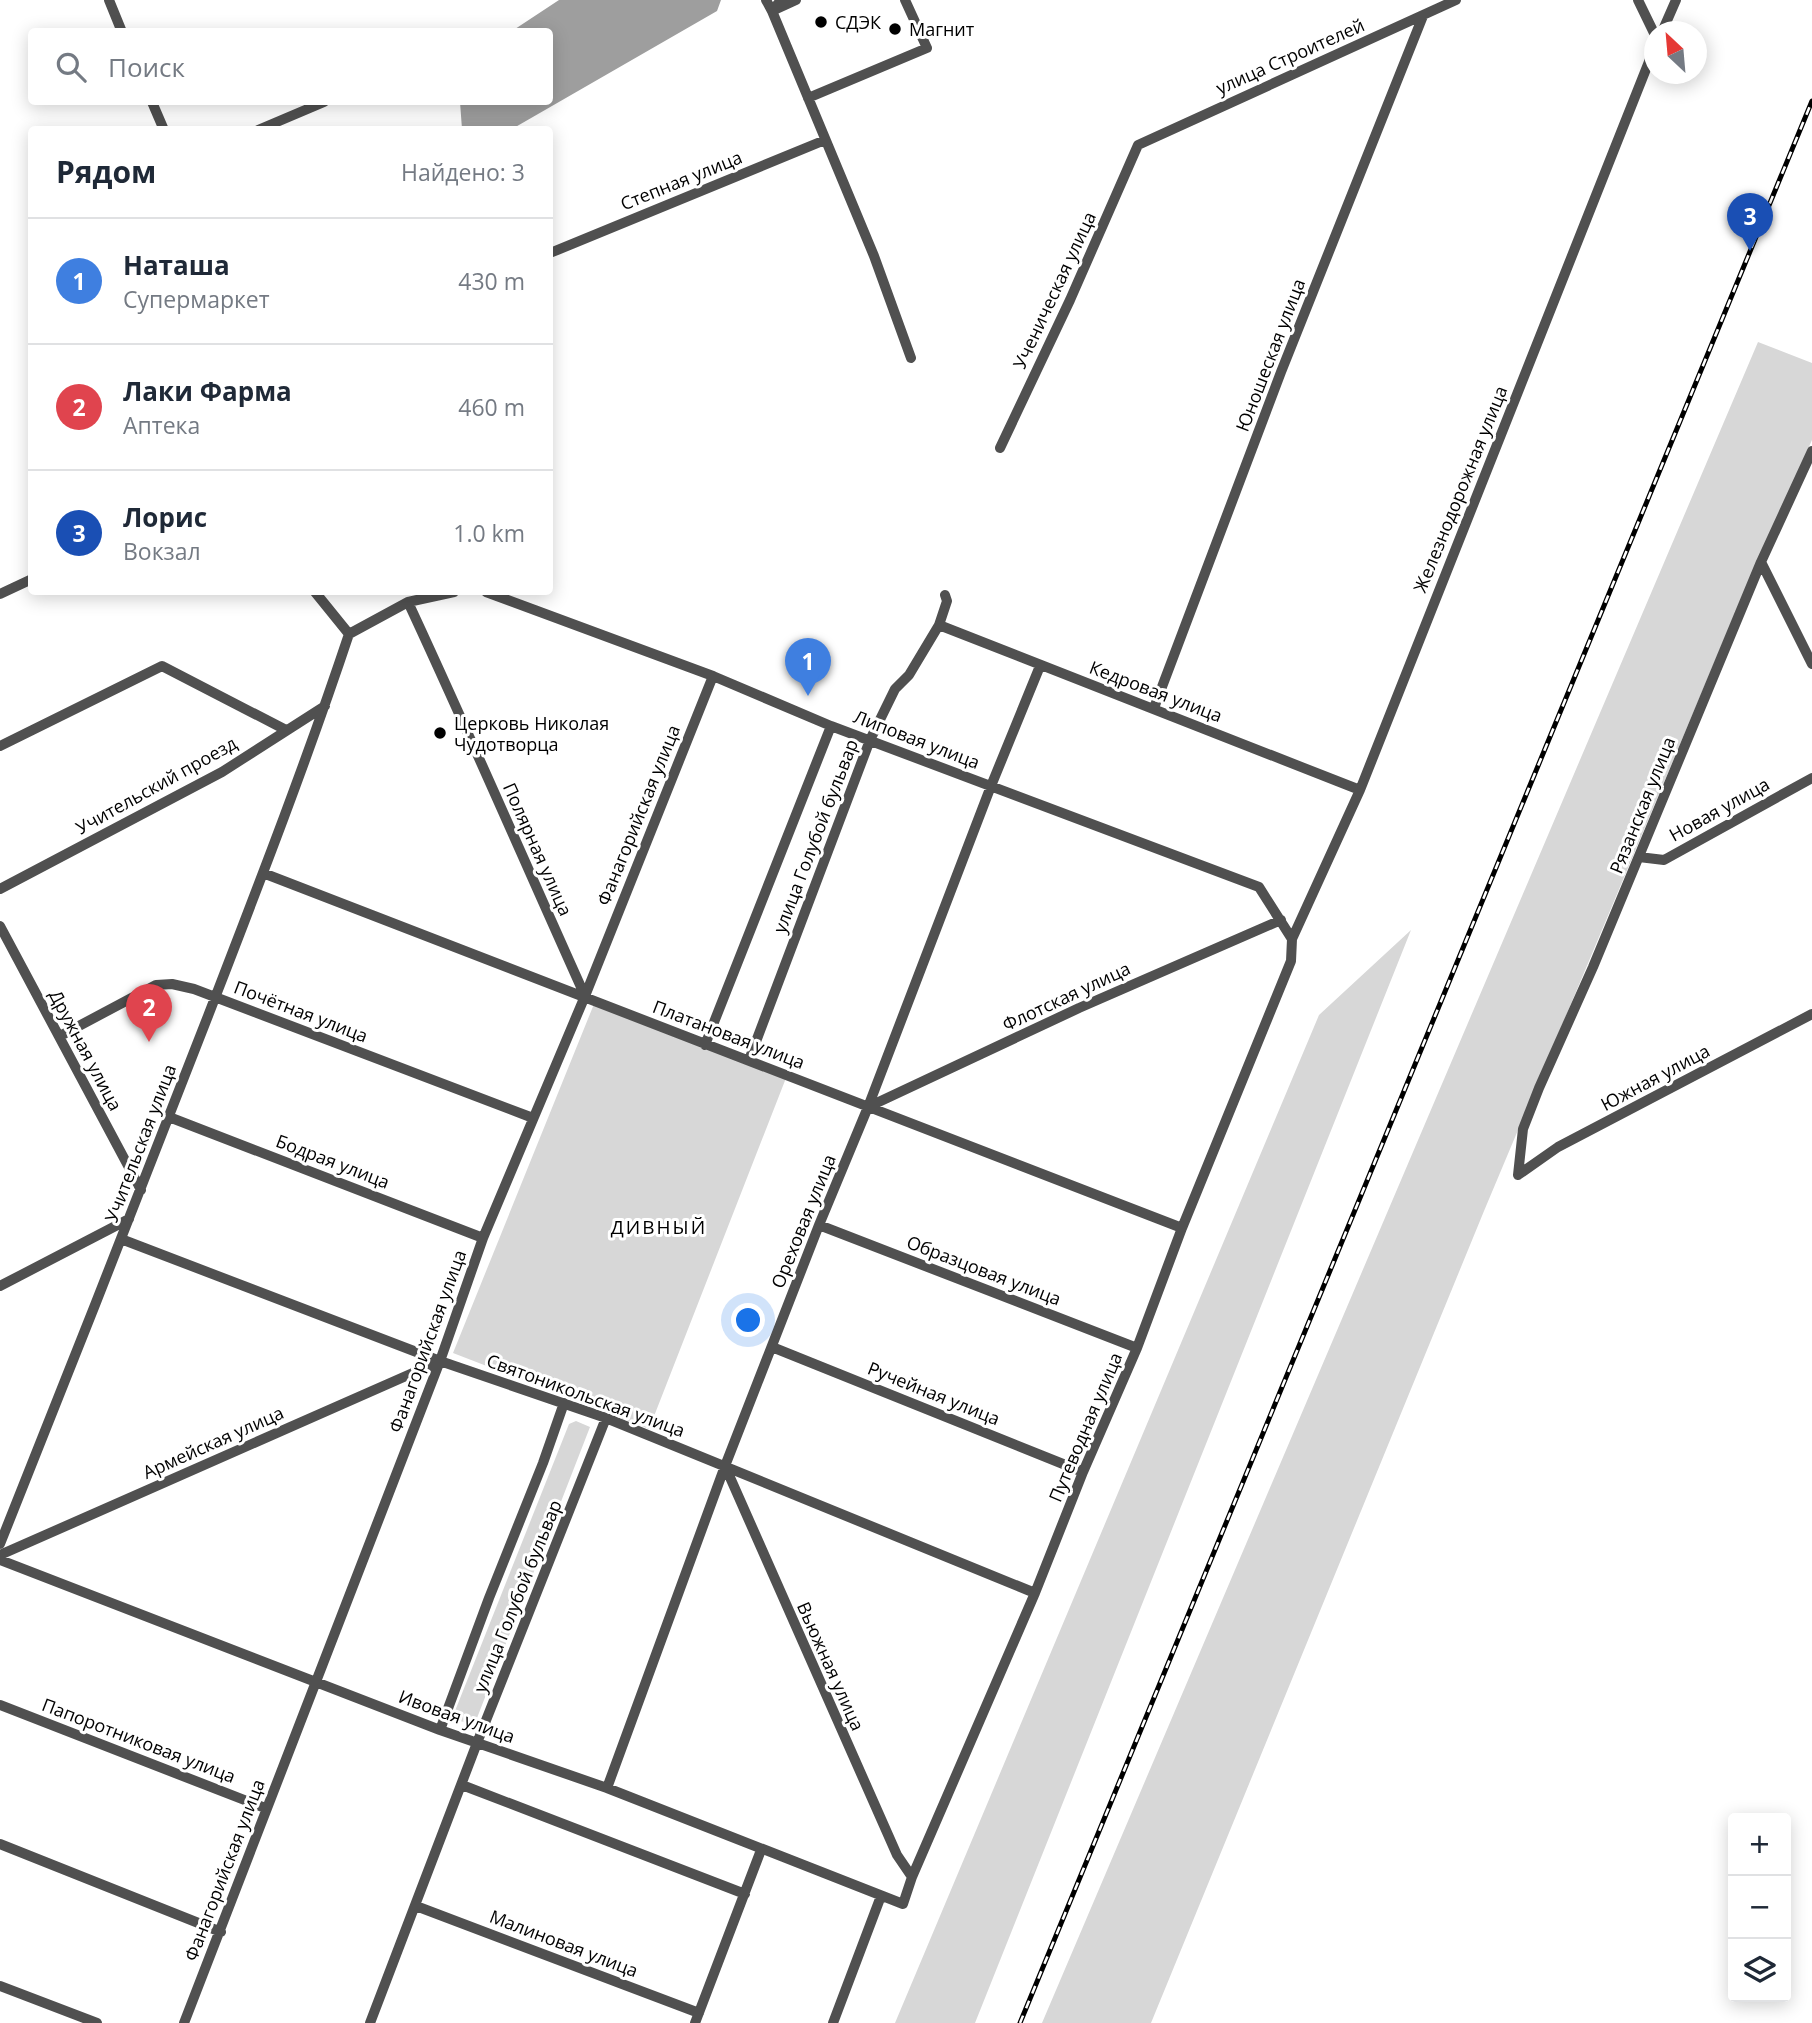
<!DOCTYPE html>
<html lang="ru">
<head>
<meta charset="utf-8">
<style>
	:root { --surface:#fff; --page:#f2f2f3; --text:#1f2937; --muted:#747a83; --line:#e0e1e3; --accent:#db2777 }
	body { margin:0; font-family:"Open Sans",sans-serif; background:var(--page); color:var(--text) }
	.controls { position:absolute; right:21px; bottom:21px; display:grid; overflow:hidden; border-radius:7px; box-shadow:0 4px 18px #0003 }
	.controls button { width:63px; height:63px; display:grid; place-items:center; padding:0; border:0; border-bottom:2px solid var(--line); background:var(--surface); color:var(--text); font:35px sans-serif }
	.compass { position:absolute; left:1644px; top:21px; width:63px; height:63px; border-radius:50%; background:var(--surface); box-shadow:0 4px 18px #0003; rotate:334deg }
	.you { position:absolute; left:749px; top:1321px; width:24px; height:24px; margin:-18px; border:5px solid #fff; border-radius:50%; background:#1a73e8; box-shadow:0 0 0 10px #1a73e833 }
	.badge { display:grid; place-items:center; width:46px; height:46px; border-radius:50%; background:var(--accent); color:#fff; font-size:23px; font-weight:700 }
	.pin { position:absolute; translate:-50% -58px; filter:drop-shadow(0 2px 4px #0008) }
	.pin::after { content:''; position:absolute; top:37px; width:24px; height:21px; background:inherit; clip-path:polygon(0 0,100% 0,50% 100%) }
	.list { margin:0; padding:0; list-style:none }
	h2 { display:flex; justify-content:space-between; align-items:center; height:91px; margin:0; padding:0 28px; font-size:30px }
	h2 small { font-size:23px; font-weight:400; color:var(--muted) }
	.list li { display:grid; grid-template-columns:46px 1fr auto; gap:21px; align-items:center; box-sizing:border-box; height:126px; padding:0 28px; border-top:2px solid var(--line) }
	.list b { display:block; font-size:26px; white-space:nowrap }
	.list p { margin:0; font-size:23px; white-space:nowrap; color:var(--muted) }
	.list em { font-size:23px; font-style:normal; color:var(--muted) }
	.icon { flex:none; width:38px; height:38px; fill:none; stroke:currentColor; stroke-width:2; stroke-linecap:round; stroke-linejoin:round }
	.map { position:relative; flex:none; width:1812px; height:2023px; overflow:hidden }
	.search { position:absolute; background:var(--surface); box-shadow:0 4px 18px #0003; left:28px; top:28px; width:525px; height:77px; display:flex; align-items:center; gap:18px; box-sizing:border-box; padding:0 24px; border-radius:7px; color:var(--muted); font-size:26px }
	.panel { position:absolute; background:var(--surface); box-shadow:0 4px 18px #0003; left:28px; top:126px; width:525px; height:469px; border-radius:7px }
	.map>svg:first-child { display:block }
	.green { fill:#d7d7d7 }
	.water { fill:#9e9e9e }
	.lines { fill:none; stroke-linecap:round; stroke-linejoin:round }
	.minor { stroke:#505050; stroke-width:10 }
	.rail-casing { stroke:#000; stroke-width:5 }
	.rail { stroke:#fff; stroke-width:2.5; stroke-dasharray:8; stroke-linecap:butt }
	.poi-dot { fill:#000; stroke:#fff; stroke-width:2.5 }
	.labels { text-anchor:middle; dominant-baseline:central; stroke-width:6; stroke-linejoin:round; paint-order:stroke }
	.poi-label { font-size:18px; fill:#000; stroke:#fff; text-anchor:start }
	.street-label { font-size:18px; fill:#000; stroke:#fff }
	.neighbourhood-label { font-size:19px; letter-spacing:2px; fill:#000; stroke:#fff }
</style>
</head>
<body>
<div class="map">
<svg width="1812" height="2023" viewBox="0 0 1812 2023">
	<rect width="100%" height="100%" fill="#fff"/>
	<!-- green -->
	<path class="green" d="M 1758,342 L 1812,363 L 1812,440 L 1743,594 L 1484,1211 L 1151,2023 L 1042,2023 Z
		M 1411,930 L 975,2023 L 895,2023 L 1319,1015 Z
		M 594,1004 L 786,1078 L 649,1429 L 453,1353 Z
		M 576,1421 L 590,1427 L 477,1718 L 464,1722 L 456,1720 L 455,1711 L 569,1424 Z"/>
	<!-- water -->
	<path class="water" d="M 559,0 L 721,0 L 717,11 L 512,129 L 462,129 L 460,102 L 550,102 L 550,32 L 512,31 Z"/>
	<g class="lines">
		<!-- minor -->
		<path class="minor" d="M 109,0 L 122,32
			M 766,0 L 772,11 L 796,0
			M 781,0 L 772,11 L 874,256 L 911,358
			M 1638,0 L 1654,33
			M 1662,32 L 1676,0
			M 808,98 L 927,48 L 905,0
			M 152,102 L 164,130
			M 258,130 L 324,102
			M 550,253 L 825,140
			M 1000,448 L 1070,300 L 1138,145 L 1456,0
			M 1761,562 L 1812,664
			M 315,592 L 349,634
			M 0,594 L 32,579
			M 408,602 C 469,733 526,865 585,996
			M 939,625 L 1360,790
			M 349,634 L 408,602 L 454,592
			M 1154,708 L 1281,372 L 1423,16
			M 0,746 L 162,666 L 286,730
			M 1639,857 L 1664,860 L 1812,778
			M 263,873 L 1182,1228
			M 0,889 L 222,772 L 325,706
			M 0,926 L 141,1190
			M 1292,939 L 1360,790 L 1654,49
			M 60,1036 L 156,985 L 172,984 L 194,989 L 533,1118
			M 705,1045 L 831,726
			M 749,1060 L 870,740 L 895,689 L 909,675 L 939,625 L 947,601 L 945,595
			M 868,1107 L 1079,1008 L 1281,920
			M 169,1117 L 483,1238
			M 1518,1175 L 1523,1129 L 1539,1088 L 1593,967 L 1761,562 L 1812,451
			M 1518,1175 L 1558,1147 L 1812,1014
			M 819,1225 L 1137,1348
			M 121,1239 L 440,1361 L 606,1418 L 1035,1593
			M 0,1286 L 129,1219
			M 772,1347 L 1083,1472
			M 725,1466 L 897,1855 L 912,1877
			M 0,1544 C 70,1368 140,1193 208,1016 C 257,889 306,763 349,634
			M 0,1555 L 440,1361
			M 0,1560 L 440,1730 L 607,1788 L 903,1904 L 912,1877 L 1035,1593 L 1083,1472 L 1137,1348 L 1182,1228 L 1291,961 L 1292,939 L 1259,887 L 831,726 L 713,676 L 486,592
			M 0,1705 L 265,1808
			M 440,1730 L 489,1598 L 543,1463 L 564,1403
			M 462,1785 L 745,1894
			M 607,1788 L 725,1466 L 819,1225 L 868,1107 L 991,786 L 1040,666
			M 0,1844 L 221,1932
			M 416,1906 L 699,2013
			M 0,1986 L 97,2023
			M 184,2023 L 440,1361 L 483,1238 L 585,996 L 713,676
			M 370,2023 L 477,1743 L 606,1418
			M 695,2023 L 761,1850
			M 833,2023 L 881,1896"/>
		<defs>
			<path id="rail" d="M 1020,2023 L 1812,101"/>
		</defs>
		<!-- rail casing -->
		<use href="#rail" class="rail-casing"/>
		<!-- rail -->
		<use href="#rail" class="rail"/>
	</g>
	<!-- markers -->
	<g class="poi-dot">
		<circle cx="821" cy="22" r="7"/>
		<circle cx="895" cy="29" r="7"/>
		<circle cx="440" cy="733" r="7"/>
	</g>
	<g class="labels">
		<!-- poi labels -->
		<g class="poi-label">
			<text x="835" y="22">СДЭК</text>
			<text x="909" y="29">Магнит</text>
			<text x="454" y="723">Церковь Николая<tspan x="454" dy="21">Чудотворца</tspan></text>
		</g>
		<!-- street labels -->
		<g class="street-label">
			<text transform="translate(1290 56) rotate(-24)">улица Строителей</text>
			<text transform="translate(681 180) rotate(-22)">Степная улица</text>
			<text transform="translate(1054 290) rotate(-65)">Ученическая улица</text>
			<text transform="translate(1270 355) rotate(-69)">Юношеская улица</text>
			<text transform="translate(1460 489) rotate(-68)">Железнодорожная улица</text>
			<text transform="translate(1156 691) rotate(21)">Кедровая улица</text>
			<text transform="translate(917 739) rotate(21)">Липовая улица</text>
			<text transform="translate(156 785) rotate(-29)">Учительский проезд</text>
			<text transform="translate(1642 805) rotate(-68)">Рязанская улица</text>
			<text transform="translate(1719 809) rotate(-29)">Новая улица</text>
			<text transform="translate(638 815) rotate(-68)">Фанагорийская улица</text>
			<text transform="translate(815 836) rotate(-69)">улица Голубой бульвар</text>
			<text transform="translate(538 849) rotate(66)">Полярная улица</text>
			<text transform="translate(1066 996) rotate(-25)">Флотская улица</text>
			<text transform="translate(301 1011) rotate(21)">Почётная улица</text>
			<text transform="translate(729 1034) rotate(21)">Платановая улица</text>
			<text transform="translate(86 1050) rotate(62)">Дружная улица</text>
			<text transform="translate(1655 1077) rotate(-28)">Южная улица</text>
			<text transform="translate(140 1143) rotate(-69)">Учительская улица</text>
			<text transform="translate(333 1161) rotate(21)">Бодрая улица</text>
			<text transform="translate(803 1221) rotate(-68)">Ореховая улица</text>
			<text transform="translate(984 1270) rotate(21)">Образцовая улица</text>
			<text transform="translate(427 1341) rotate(-70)">Фанагорийская улица</text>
			<text transform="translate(934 1393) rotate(22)">Ручейная улица</text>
			<text transform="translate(586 1395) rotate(20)">Святоникольская улица</text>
			<text transform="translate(1085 1427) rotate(-67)">Путеводная улица</text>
			<text transform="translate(213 1442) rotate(-24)">Армейская улица</text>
			<text transform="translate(517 1596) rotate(-68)">улица Голубой бульвар</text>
			<text transform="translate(831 1666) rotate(66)">Вьюжная улица</text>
			<text transform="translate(457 1716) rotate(20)">Ивовая улица</text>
			<text transform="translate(139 1740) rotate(21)">Папоротниковая улица</text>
			<text transform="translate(224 1870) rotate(-69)">Фанагорийская улица</text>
			<text transform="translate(564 1943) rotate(21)">Малиновая улица</text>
		</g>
		<!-- neighbourhood labels -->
		<g class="neighbourhood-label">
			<text x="659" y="1227">ДИВНЫЙ</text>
		</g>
	</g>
</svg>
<div class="controls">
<button>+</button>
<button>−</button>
<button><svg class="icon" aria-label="layers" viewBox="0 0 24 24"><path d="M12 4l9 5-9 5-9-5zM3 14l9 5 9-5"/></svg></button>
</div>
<svg class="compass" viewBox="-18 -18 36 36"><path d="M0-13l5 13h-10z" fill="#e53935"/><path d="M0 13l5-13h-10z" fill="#747a83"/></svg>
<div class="you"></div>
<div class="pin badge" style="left:808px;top:696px;background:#3f7fe0">1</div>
<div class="pin badge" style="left:149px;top:1042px;background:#e0444e">2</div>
<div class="pin badge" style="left:1750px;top:251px;background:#1a4fb4">3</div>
<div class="search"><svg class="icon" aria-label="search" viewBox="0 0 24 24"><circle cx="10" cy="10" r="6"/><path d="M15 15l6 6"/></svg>Поиск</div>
<section class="panel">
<h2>Рядом<small>Найдено: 3</small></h2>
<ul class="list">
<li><span class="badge" style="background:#3f7fe0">1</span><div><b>Наташа</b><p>Супермаркет</p></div><em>430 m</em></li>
<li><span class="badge" style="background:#e0444e">2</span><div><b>Лаки Фарма</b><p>Аптека</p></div><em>460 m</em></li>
<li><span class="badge" style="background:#1a4fb4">3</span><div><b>Лорис</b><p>Вокзал</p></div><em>1.0 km</em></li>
</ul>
</section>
</div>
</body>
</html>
